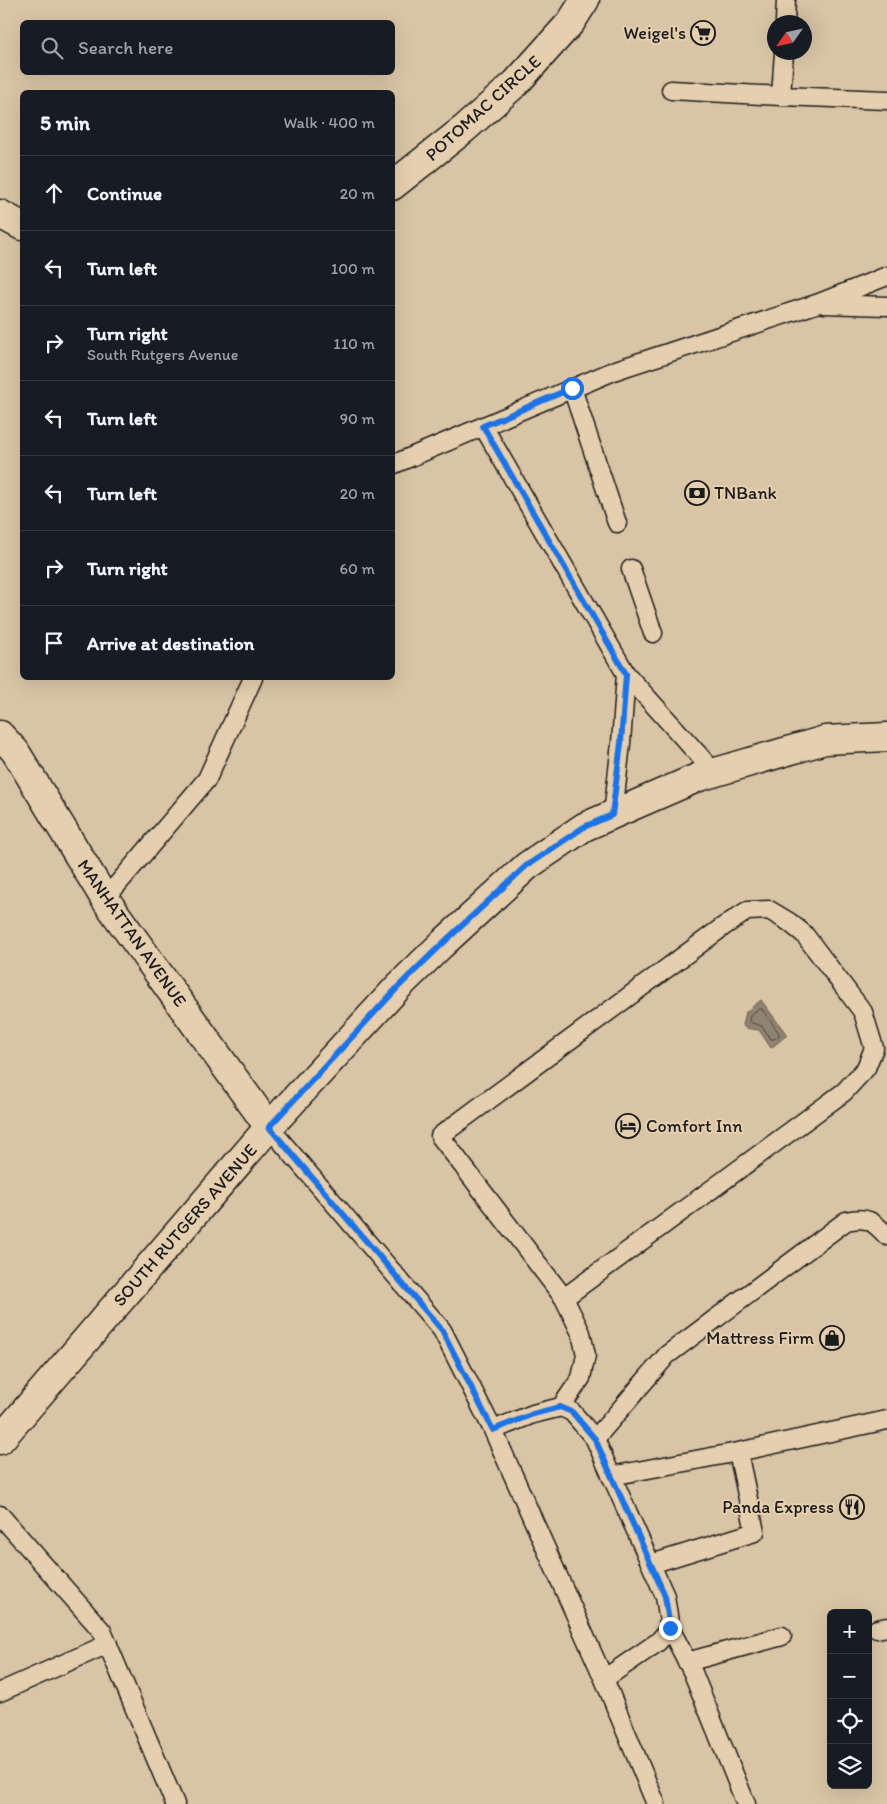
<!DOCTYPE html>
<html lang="en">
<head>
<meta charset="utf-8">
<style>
	:root { --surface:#171b24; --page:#242831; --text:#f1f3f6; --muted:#9ea1a6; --line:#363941 }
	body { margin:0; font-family:Itim,sans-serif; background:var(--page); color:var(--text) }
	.controls { position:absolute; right:15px; bottom:15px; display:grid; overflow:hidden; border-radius:8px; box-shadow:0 5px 20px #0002 }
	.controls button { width:45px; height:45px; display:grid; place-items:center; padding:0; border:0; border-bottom:1px solid var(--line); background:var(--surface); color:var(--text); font:25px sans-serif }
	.compass { position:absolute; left:767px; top:15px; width:45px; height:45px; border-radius:50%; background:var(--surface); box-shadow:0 5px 20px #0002; rotate:236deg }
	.stop { position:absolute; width:15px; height:15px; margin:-11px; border:4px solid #1a73e8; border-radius:50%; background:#fff }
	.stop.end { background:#1a73e8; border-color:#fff; box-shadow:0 1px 5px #0008 }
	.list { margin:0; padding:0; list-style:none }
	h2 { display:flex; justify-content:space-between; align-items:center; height:65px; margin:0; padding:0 20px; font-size:21px }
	h2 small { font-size:16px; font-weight:400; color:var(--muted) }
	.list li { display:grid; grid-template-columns:32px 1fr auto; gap:15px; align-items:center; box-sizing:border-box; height:75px; padding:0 20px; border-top:1px solid var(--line) }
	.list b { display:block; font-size:19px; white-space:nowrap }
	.list p { margin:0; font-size:16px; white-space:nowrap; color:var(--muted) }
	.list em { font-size:16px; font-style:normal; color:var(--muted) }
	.icon { flex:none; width:28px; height:28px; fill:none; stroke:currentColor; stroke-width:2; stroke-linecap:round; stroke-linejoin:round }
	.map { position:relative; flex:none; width:887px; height:1804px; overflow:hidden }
	.search { position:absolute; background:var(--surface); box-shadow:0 5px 20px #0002; left:20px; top:20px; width:375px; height:55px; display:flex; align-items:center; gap:12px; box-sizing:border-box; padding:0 18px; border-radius:8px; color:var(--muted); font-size:19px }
	.panel { position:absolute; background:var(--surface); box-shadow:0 5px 20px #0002; left:20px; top:90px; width:375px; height:590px; border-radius:8px }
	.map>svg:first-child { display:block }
	.water { fill:#918371; stroke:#625a4f }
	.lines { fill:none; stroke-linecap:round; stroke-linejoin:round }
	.shore { stroke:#4b453e; stroke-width:1 }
	.service-casing { stroke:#1c1c1c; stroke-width:21 }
	.minor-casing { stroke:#1c1c1c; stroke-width:31 }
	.tertiary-casing { stroke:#1c1c1c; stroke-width:31 }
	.service { stroke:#e5cfae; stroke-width:18 }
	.minor { stroke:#e5cfae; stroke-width:28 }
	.tertiary { stroke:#e5cfae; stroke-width:28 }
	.route { stroke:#1a73e8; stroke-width:6 }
	.labels { text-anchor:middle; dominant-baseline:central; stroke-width:4; stroke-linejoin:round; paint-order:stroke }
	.poi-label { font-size:18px; fill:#1c1c1c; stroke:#e5cfae; text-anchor:end }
	.street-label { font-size:18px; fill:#1c1c1c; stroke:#e5cfae }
</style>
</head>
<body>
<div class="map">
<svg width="887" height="1804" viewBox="0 0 887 1804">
	<rect width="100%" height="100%" fill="#d9c4a5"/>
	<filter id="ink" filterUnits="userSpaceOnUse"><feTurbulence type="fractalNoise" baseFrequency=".02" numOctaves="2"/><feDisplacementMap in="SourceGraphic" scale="10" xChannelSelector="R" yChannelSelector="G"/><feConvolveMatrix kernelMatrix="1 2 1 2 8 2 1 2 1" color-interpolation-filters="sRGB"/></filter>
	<g filter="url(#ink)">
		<!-- water -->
		<path class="water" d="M 761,1000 L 787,1035 L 771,1048 L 759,1030 L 745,1028 L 743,1025 L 746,1012 Z"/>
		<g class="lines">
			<!-- shore -->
			<path class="shore" d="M 759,1009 L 762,1009 L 779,1033 L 779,1036 L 774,1039 L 771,1039 L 762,1026 L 749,1022 L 750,1015 Z"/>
			<defs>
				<path id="service" d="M 785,22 L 786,0
					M 671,90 L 781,96 L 887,100
					M 781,96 L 784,52
					M 824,304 L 887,306
					M 572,388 L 617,523
					M 483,426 L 626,674 L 714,772
					M 392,465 L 616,370 L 819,303 L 887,276
					M 631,569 L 653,633
					M 613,815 L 621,743 L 626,674
					M 105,899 L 207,779 L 253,678
					M 269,1127 L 442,1330 L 493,1430 L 604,1679 L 656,1804
					M 561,1407 L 581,1378 L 586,1355 L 581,1333 L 564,1298 L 440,1136 L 724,926 L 747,911 L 769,910 L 789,922 L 804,934 L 863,1012 L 874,1048 L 866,1068 L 844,1092 L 564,1298
					M 493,1430 L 533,1414 L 561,1407 L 572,1412 L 595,1439 L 667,1355 L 846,1221 C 867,1216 873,1221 887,1236
					M 595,1439 L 665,1596 L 670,1628 L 658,1642 L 604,1679
					M 738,1452 L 887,1420
					M 611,1476 L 738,1452 L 755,1532 L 651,1564
					M 0,1515 L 102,1631 L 175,1804
					M 670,1628 L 693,1673 L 746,1804
					M 877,1629 L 887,1627
					M 687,1662 L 782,1636
					M 0,1692 L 108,1644"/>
				<path id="minor" d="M 392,186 L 464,129 L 516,83 L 571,22 L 585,0
					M 0,214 L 22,226"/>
				<path id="tertiary" d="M 0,735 L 15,751 L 105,899 L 269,1127
					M 0,1440 L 269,1127 L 399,986 L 441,945 L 527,866 L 584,827 L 699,777 L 825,740 L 887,737"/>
			</defs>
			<!-- service casing -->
			<use href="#service" class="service-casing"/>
			<!-- minor casing -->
			<use href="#minor" class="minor-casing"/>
			<!-- tertiary casing -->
			<use href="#tertiary" class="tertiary-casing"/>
			<!-- service -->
			<use href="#service" class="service"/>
			<!-- minor -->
			<use href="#minor" class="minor"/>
			<!-- tertiary -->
			<use href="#tertiary" class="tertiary"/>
		</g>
	</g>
	<g class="lines" filter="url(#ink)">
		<!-- route -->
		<path class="route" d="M 572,388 L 483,426 L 626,674 L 621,743 L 612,815 L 584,827 L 526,866 L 441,945 L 399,986 L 269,1127 L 442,1330 L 493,1430 L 533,1414 L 560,1407 L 572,1412 L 595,1439 L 665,1596 L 670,1628"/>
	</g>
	<!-- icons -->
	<defs>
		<symbol id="supermarket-ring" viewBox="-11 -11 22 22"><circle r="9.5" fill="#e5cfae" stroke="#1c1c1c" stroke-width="1.5"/><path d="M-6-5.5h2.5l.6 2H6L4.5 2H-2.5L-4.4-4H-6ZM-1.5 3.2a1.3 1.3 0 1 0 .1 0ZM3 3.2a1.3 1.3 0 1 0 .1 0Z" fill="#1c1c1c"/></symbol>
		<symbol id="bank-ring" viewBox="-11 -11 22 22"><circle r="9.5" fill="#e5cfae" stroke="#1c1c1c" stroke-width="1.5"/><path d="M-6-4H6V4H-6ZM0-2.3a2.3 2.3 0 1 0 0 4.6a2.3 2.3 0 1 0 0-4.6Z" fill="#1c1c1c"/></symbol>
		<symbol id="hotel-ring" viewBox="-11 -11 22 22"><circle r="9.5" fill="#e5cfae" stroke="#1c1c1c" stroke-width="1.5"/><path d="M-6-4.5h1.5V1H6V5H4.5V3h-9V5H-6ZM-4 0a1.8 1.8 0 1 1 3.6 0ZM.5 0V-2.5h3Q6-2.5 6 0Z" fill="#1c1c1c"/></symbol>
		<symbol id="shop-ring" viewBox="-11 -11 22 22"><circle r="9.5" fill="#e5cfae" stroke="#1c1c1c" stroke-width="1.5"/><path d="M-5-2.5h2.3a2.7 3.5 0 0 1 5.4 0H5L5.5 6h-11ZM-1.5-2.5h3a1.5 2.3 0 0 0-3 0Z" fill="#1c1c1c"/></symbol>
		<symbol id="restaurant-ring" viewBox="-11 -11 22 22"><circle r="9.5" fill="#e5cfae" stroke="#1c1c1c" stroke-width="1.5"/><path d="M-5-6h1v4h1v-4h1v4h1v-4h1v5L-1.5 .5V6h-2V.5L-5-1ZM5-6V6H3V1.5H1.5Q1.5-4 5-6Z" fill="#1c1c1c"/></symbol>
	</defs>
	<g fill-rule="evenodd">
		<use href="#supermarket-ring" x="689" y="19" width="28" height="28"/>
		<use href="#bank-ring" x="683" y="479" width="28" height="28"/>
		<use href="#hotel-ring" x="614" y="1112" width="28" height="28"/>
		<use href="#shop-ring" x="818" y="1324" width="28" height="28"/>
		<use href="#restaurant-ring" x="838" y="1493" width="28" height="28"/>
	</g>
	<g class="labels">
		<!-- poi labels -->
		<g class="poi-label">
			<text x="686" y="33">Weigel's</text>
			<text x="714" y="493" text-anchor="start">TNBank</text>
			<text x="646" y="1126" text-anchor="start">Comfort Inn</text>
			<text x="814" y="1338">Mattress Firm</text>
			<text x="834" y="1507">Panda Express</text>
		</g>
		<!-- street labels -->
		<g class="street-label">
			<text transform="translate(483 108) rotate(-42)">POTOMAC CIRCLE</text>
			<text transform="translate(132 933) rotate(55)">MANHATTAN AVENUE</text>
			<text transform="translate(185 1225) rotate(-49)">SOUTH RUTGERS AVENUE</text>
		</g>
	</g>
</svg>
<div class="controls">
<button>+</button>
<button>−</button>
<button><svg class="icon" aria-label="locate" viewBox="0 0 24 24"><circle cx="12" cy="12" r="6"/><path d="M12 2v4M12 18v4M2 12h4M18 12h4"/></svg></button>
<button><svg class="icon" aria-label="layers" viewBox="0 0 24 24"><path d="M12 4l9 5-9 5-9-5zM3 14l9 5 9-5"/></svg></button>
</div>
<svg class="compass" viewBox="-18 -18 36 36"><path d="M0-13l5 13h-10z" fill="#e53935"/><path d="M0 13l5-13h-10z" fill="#9ea1a6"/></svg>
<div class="stop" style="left:572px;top:388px"></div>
<div class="stop end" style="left:670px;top:1628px"></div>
<div class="search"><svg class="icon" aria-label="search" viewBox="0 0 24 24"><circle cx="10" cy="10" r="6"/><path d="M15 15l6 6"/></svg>Search here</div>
<section class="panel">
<h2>5 min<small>Walk · 400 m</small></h2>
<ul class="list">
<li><svg class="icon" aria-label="ahead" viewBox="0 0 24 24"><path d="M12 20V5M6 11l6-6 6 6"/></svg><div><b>Continue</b></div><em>20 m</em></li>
<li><svg class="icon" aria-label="left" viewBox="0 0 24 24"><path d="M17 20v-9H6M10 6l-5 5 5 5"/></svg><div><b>Turn left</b></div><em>100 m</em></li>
<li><svg class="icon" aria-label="right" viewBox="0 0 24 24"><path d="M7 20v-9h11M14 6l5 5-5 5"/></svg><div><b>Turn right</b><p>South Rutgers Avenue</p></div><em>110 m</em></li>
<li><svg class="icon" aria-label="left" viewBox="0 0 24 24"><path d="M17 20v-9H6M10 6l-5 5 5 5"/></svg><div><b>Turn left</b></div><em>90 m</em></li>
<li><svg class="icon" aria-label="left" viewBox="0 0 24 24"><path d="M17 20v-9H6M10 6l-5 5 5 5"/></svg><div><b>Turn left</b></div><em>20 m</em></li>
<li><svg class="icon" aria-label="right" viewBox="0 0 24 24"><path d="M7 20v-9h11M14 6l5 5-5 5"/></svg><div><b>Turn right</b></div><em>60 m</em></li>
<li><svg class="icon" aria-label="arrive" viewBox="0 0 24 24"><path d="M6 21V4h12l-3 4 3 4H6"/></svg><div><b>Arrive at destination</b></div></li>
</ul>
</section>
</div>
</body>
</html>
